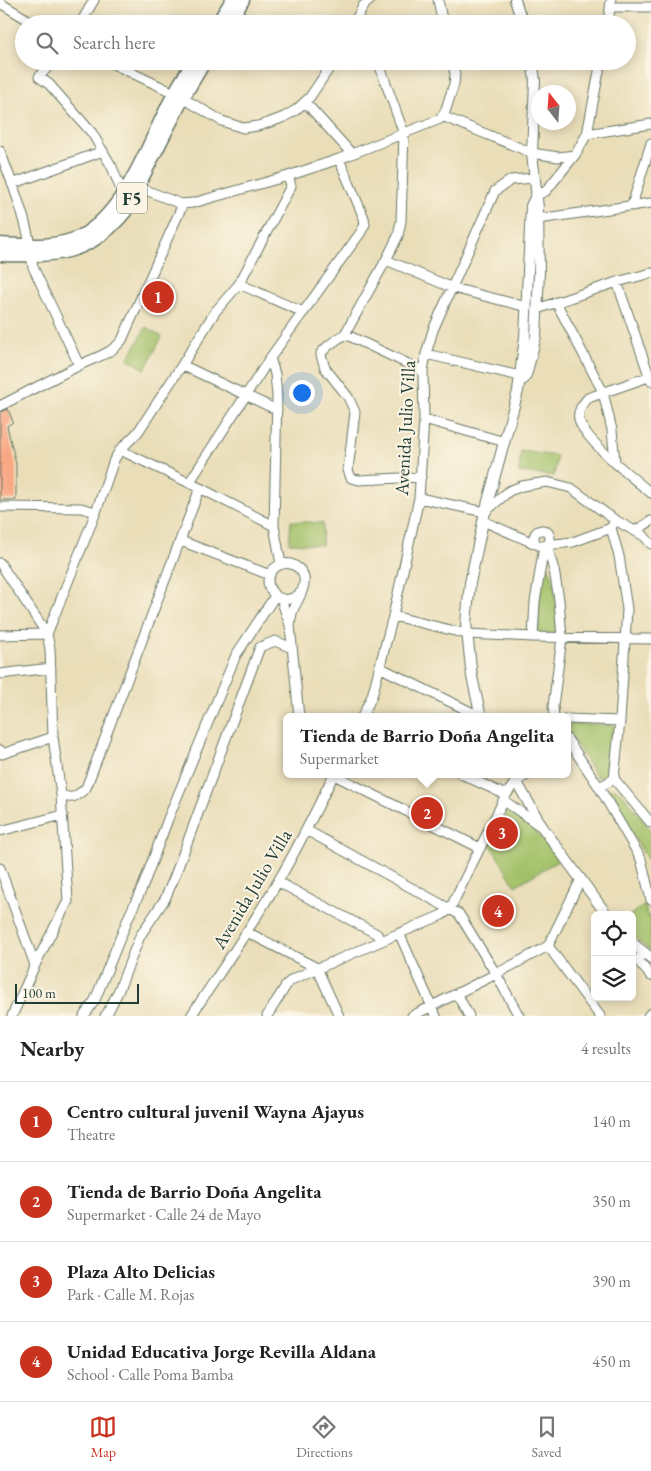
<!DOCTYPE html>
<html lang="en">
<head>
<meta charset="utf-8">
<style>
	:root { --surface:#fff; --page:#f6f6f6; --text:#222; --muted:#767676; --line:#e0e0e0; --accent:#c8321e }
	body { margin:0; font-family:"EB Garamond",serif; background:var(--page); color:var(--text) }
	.controls { position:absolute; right:15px; bottom:15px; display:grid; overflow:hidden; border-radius:8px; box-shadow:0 2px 12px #0003 }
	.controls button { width:45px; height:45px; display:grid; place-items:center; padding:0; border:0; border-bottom:1px solid var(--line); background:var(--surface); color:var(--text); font:25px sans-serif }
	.compass { position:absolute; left:531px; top:85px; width:45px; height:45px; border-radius:50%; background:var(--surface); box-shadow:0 2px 12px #0003; rotate:343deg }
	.scale { position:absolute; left:15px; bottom:12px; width:124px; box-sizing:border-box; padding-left:5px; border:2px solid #1f3d34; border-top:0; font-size:14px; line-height:18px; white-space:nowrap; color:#1f3d34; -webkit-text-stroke:4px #fcf5e5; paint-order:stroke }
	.you { position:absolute; left:301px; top:392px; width:18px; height:18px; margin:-12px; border:4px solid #fff; border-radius:50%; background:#1a73e8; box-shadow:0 0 0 8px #1a73e833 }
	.badge { display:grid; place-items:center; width:32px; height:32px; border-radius:50%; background:var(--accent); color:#fff; font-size:16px; font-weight:700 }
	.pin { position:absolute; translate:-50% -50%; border:2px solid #fff; box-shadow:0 1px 5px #0006 }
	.popup { position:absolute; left:283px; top:713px; width:288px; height:65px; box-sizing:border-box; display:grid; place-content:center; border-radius:8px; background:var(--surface); filter:drop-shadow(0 1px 4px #0005); font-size:16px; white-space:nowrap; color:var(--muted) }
	.popup b { font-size:19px; color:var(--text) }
	.popup::after { content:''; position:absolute; left:50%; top:100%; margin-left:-10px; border:10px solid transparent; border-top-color:var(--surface) }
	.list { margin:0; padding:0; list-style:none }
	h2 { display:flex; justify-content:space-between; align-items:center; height:65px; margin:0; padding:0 20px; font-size:21px }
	h2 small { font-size:16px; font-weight:400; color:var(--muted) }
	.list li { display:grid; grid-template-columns:32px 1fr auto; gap:15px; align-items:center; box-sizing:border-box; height:80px; padding:0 20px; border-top:1px solid var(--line) }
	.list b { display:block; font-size:19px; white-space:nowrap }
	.list p { margin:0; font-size:16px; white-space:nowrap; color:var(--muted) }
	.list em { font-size:16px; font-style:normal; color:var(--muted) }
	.icon { flex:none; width:28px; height:28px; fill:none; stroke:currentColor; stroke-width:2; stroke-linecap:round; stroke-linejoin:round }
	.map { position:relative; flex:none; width:651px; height:1016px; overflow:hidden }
	.search { position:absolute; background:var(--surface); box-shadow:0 2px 12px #0003; left:15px; right:15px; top:15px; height:55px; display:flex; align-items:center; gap:12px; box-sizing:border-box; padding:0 18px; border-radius:28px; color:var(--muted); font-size:19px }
	.sheet { height:385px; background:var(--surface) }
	nav { display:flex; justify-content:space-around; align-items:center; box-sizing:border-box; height:70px; border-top:1px solid var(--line); background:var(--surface); font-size:14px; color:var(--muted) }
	nav a { display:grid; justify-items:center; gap:2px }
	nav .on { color:var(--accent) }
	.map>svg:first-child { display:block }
	.green { fill:#a3c169; stroke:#617f4e }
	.building { fill:#f9a683 }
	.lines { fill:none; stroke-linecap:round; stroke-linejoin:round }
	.minor-casing { stroke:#667563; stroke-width:11 }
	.major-casing { stroke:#667563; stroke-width:12 }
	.highway-casing { stroke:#667563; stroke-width:15 }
	.minor { stroke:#fff; stroke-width:9 }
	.major { stroke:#fff; stroke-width:10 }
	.highway { stroke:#fff; stroke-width:12 }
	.labels { text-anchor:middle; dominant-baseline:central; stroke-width:4; stroke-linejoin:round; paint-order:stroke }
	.shield { fill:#fcf5e5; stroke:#617469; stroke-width:1 }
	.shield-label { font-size:18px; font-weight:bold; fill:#1f3d34 }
	.street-label { font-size:19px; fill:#1f3d34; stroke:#fcf5e5 }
</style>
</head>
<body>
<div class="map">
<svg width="651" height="1016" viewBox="0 0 651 1016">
	<rect width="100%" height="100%" fill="#fcf5e5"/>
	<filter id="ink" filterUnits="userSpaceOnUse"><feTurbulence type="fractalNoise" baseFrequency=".02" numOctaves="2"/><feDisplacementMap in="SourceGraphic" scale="10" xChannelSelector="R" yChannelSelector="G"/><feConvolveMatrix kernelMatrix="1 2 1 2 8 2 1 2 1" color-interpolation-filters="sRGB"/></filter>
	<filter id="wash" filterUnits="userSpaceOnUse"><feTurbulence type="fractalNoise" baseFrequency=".0096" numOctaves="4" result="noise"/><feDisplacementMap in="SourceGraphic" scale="20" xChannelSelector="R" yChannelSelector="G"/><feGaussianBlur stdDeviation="1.12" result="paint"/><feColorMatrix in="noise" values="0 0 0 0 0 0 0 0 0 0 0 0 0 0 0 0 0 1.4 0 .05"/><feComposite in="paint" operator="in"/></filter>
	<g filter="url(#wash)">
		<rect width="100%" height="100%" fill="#eadeb9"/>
		<!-- green -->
		<path class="green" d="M 146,327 L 162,337 L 145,369 L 128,359 Z
			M 521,451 L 557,456 L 554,476 L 519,472 Z
			M 291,521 L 323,523 L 322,545 L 289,543 Z
			M 548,566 C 558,583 556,615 557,635 L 538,634 L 539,603 L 543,573 Z
			M 572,724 L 611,725 L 615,727 L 612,770 L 608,775 L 602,778 L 596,776 L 568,732 L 568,727 Z
			M 614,788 L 624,795 L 651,831 L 651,860 L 649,862 L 606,791 Z
			M 505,808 L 528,822 L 559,860 L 515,886 L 490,844 Z
			M 645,905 L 647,916 L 651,916 L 651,951 L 632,936 L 632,915 L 630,915 Z"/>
		<g id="blocks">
			<!-- building -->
			<path class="building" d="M 160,281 L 172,287 L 159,315 L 146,309 Z
				M 8,409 L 13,422 L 7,426 L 16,464 L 16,500 L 0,500 L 0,412 Z"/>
		</g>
	</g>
	<g filter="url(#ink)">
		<use href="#blocks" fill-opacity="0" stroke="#667563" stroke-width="1"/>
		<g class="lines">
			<defs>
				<path id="minor" d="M 438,0 L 443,24
					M 0,3 L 35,24
					M 610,7 L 651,7
					M 80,24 L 94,0
					M 354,24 L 363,6 L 370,0
					M 608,24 L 611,0
					M 53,61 L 39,77 L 49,84 L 92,133 L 112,167 L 123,195
					M 107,61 L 174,93 L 222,121 L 243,128 L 258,126 L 271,122 L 284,117 L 296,110 L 310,97 L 334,61
					M 378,61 L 404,134 L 401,221 L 398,236 L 386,260 L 345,334 L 329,345 L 321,353 L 321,355 L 325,368 L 348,397 L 355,412 L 348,470 L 351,478 L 359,480 L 421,477
					M 305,102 L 352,154
					M 442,116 L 532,153 L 558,157 L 575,155
					M 587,134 L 651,124
					M 0,151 C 11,180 24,213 30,244 C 31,251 31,259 33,267 L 79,365
					M 12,184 L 103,151
					M 134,184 L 138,187 L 181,204 L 193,203 L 288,176 L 339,159 L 440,119 L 445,112 L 454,84 L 455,74 L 452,61
					M 536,195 L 546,191 L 575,155 L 587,134 L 601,61
					M 632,205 L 651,143
					M 538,219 L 651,203
					M 386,260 L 453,288 L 527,307
					M 617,282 L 651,381
					M 239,284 C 261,293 282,304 304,312
					M 556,302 L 603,392 L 612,430 L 615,463
					M 537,309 L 617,282 L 651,273
					M 345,334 L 423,371
					M 426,354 L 520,376
					M 270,358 L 275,374 L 277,395 L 274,526 L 281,564
					M 182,365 L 277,410
					M 651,376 L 588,398 C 583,404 577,411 579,419 C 582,438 635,480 651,493
					M 0,406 C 25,393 50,380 76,367 C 92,358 111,355 122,340 L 183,204
					M 424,419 L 505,442
					M 120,450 L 200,488 L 274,526
					M 189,483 L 270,358 L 361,232 L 365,224 L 364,218 L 339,159
					M 419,498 L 485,512 L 509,491 L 522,486 L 547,482 L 571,488 L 615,520 L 644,536 L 651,544
					M 0,507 L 81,508 L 96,512
					M 483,521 L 538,545
					M534 538a8 8 0 1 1 16 0a8 8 0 1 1-16 0Z
					M 635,531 L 651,521
					M 181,541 L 270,575
					M 550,541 L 549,553 L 554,570 L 559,600 L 562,638 L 553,706 L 554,717
					M 546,545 L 573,542 L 611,528 L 613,524
					M 0,563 L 47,634 L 50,649 L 53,737 L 61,795 C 73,800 76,796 86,788 L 200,488
					M 281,599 L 290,625
					M 393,616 L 467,634 L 533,637 L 651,639
					M 47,634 L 96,512 L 114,460 L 120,450 L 138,432 L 182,365 L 215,312 L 239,284 L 291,186 L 288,176
					M 0,635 L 47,634
					M 533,637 L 535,602 L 544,546
					M 379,667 L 473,713 L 480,712
					M 0,674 L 51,668
					M 299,717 L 290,625 C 291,620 291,615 293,610 C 297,601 306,588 304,578 C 303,571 297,566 291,564 C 286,563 280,564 276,567 C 255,581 280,613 300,593
					M 362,717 L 372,696 L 393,616 L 419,498 L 424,419 L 423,371 L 426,354 L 433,330 L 495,191 L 511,180 L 534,178
					M 567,719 L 620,721
					M 567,739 L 599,787 L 641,859 L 651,900
					M 0,750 L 2,754 L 53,737
					M 332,774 L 480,848
					M 461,774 L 506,795
					M 614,779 L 651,823
					M 599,787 L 614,779 L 620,721 L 627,609 L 619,556 L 611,528
					M 503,800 L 543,828
					M 306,830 L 459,914 L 496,974 L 519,1016
					M 0,831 L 63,815
					M 0,868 L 35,965
					M 278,882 L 377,934 L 380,941
					M 247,932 L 317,968 L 339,1016
					M 399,933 L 436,1016
					M 548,946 L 600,1016
					M 643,952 L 638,961 L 651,976
					M 457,994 L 469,1016
					M 12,1016 L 35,965 L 68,901 L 61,795
					M 84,1016 L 95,1000 L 129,916 L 143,886 L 168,819 L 236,655 L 275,596
					M 105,1016 L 108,1012 L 118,992 L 140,936 L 165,899 L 174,878 L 260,647 L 275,641 L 292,648
					M 191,1016 C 220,972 250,929 277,883 C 298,848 316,811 334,774
					M 267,1016 L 287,984 L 293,979 L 442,915 L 450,909 L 506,795 L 516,781 L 529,774
					M 412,1016 L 496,974 L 548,946 L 581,879
					M 648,1016 L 651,1013"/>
				<path id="major" d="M 515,0 L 523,24
					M 524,379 L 527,372 L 536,336 L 539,273 L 538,208 L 532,153 L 535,80 L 532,61
					M 481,717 L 472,677 L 466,623 L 470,583 L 485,512 L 518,391 L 525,337 L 531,206 L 536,195
					M 512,774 L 543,828 L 607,915
					M 632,943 L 651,958"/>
				<path id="highway" d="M 217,24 L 232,0
					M 229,24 L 243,0
					M 0,244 C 25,245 55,248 79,237 C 127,213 149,139 174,94 C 180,82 187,72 194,61
					M 0,255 C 55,256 88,257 125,212 L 183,98 L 205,61"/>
			</defs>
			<!-- minor casing -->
			<use href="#minor" class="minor-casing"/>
			<!-- major casing -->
			<use href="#major" class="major-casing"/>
			<!-- highway casing -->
			<use href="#highway" class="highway-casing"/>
			<!-- minor -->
			<use href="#minor" class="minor"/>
			<!-- major -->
			<use href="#major" class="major"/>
			<!-- highway -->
			<use href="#highway" class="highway"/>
		</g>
	</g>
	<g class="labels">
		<!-- shield labels -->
		<rect class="shield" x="117" y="182.5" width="30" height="31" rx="4"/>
		<g class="shield-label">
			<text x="132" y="198">F5</text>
		</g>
		<!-- street labels -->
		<g class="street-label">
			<text transform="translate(405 428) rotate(-87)">Avenida Julio Villa</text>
			<text transform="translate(252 889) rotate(-59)">Avenida Julio Villa</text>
		</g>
	</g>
</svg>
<div class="controls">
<button><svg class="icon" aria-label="locate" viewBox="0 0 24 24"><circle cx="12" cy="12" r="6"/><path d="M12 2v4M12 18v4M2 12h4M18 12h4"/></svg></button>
<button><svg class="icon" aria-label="layers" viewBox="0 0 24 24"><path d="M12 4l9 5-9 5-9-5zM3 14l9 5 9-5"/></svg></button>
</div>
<svg class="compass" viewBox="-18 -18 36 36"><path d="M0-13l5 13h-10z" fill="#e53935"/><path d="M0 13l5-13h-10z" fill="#767676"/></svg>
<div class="scale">100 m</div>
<div class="you"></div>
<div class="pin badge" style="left:158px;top:297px">1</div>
<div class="pin badge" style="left:427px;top:813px">2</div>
<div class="popup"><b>Tienda de Barrio Doña Angelita</b>Supermarket</div>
<div class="pin badge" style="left:502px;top:833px">3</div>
<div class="pin badge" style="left:498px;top:911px">4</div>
<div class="search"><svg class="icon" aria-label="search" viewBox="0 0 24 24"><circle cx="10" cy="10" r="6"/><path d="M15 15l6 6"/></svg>Search here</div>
</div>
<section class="sheet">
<h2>Nearby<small>4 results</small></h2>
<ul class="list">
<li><span class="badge">1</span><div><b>Centro cultural juvenil Wayna Ajayus</b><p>Theatre</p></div><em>140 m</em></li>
<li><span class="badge">2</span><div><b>Tienda de Barrio Doña Angelita</b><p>Supermarket · Calle 24 de Mayo</p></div><em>350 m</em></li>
<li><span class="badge">3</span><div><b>Plaza Alto Delicias</b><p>Park · Calle M. Rojas</p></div><em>390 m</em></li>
<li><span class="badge">4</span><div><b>Unidad Educativa Jorge Revilla Aldana</b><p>School · Calle Poma Bamba</p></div><em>450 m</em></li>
</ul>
</section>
<nav>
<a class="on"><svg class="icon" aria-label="map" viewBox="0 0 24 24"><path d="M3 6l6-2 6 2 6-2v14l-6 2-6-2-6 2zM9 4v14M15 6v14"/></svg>Map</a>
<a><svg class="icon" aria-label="directions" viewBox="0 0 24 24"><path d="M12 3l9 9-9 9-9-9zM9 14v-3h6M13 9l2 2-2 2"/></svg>Directions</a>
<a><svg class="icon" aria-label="saved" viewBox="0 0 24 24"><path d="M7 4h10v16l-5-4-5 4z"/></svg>Saved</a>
</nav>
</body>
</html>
